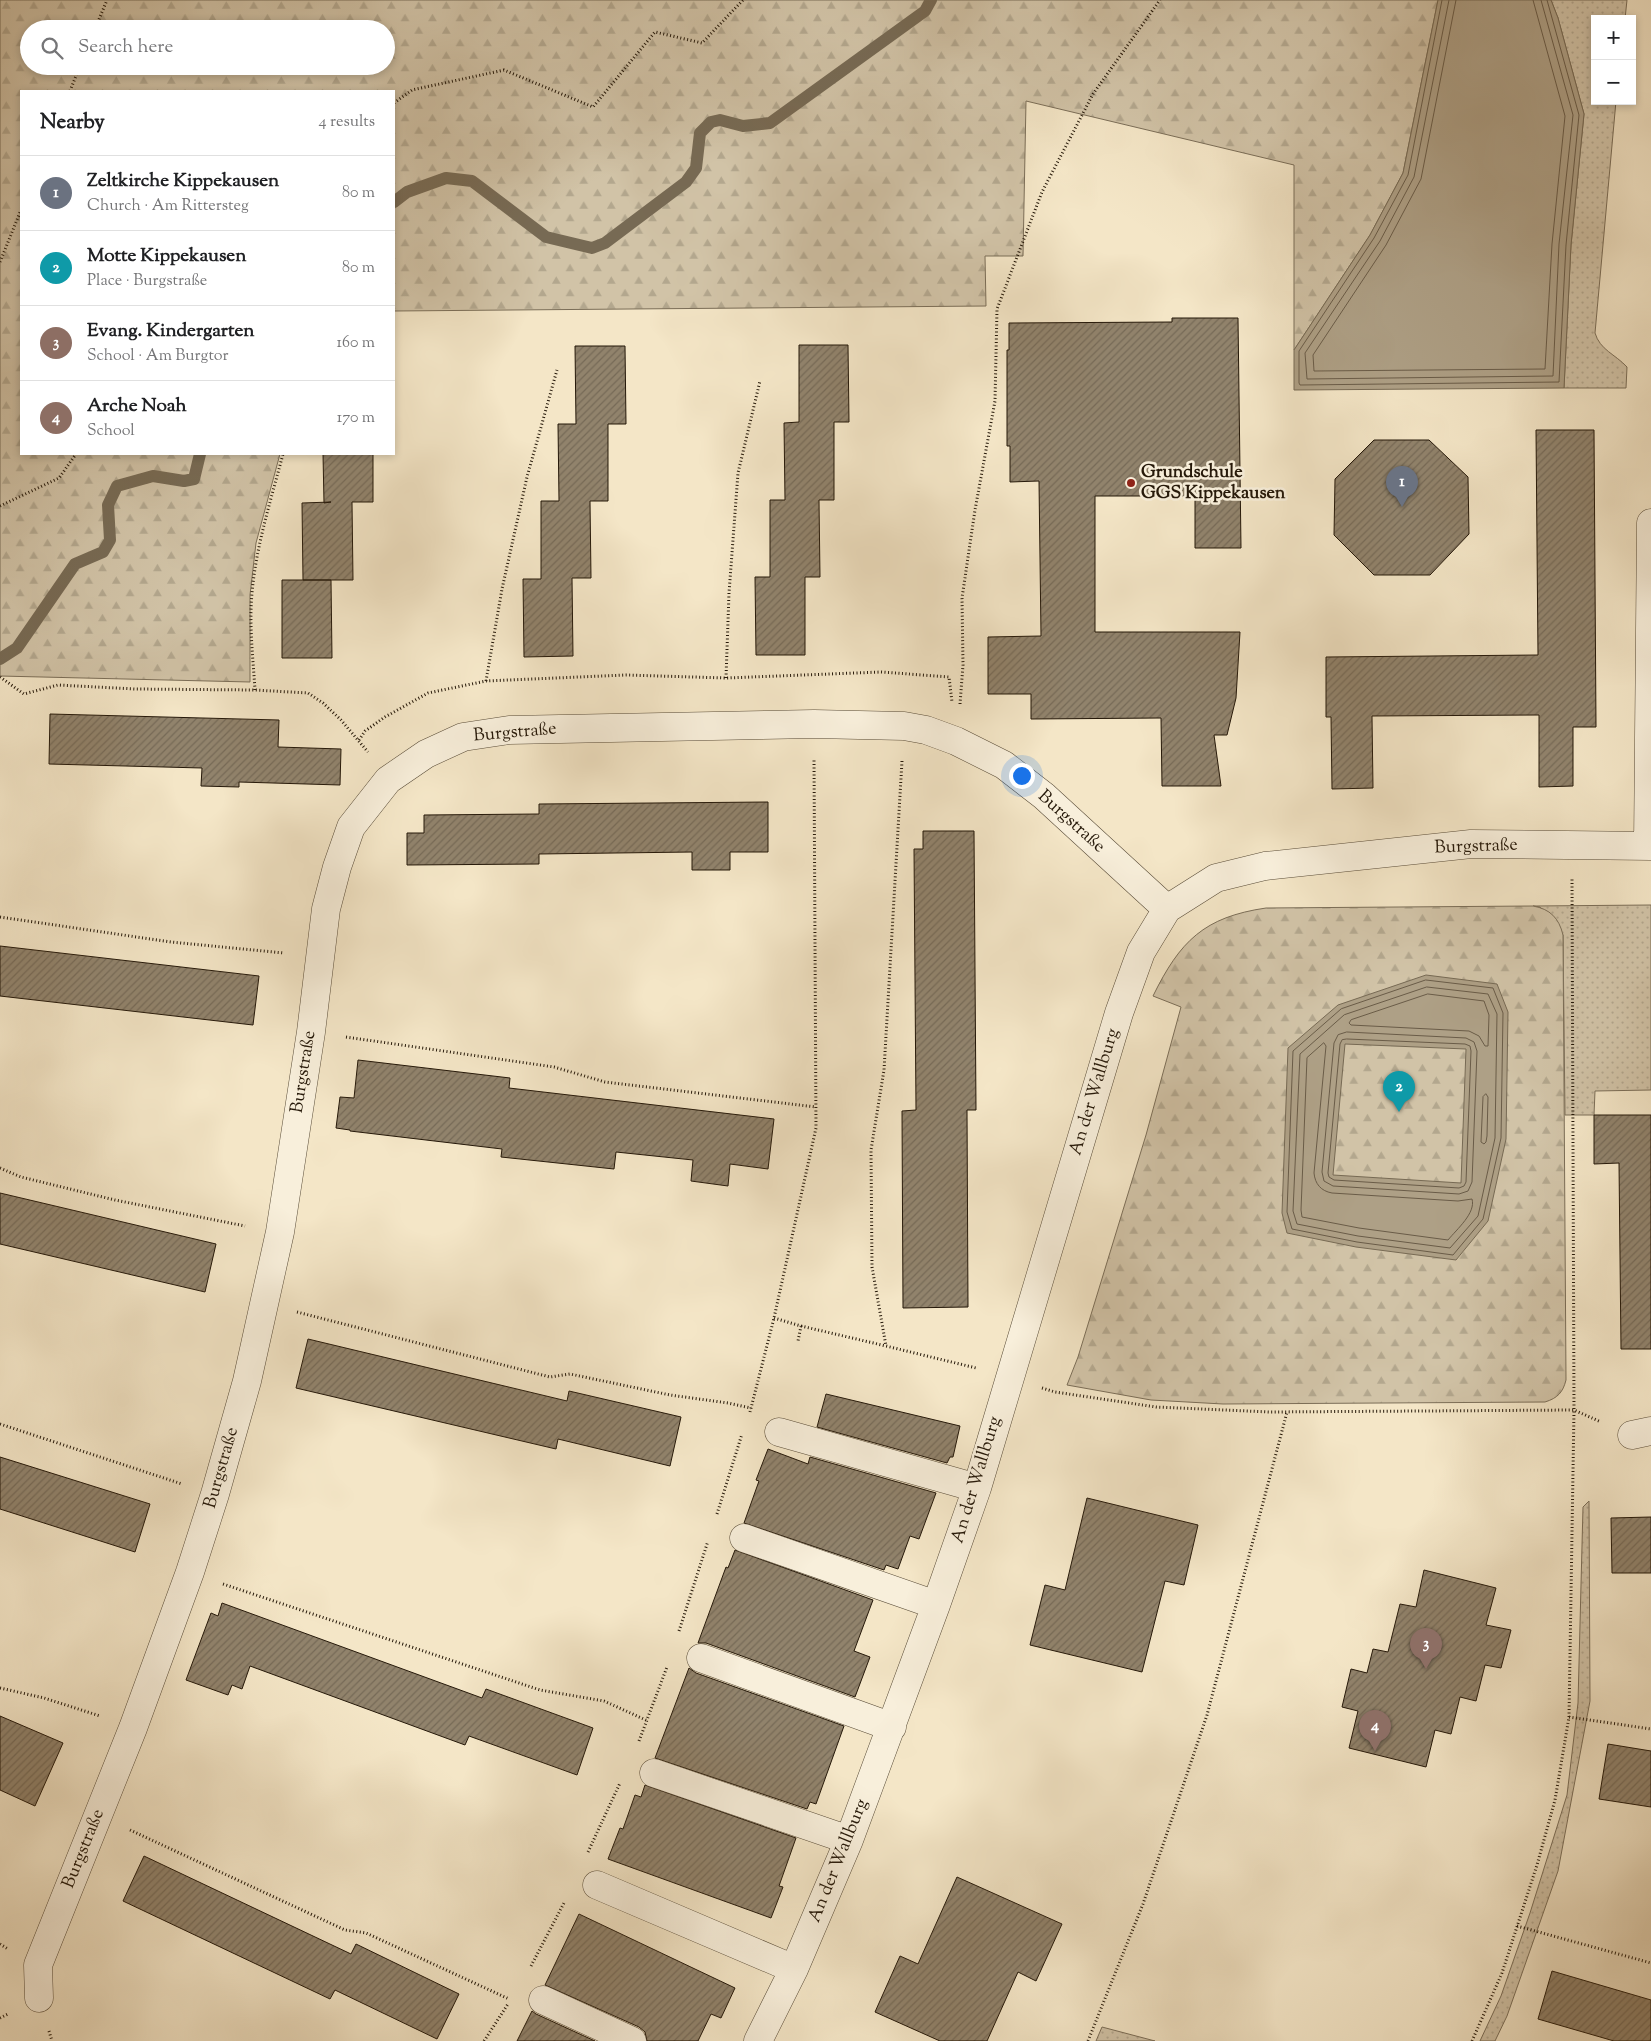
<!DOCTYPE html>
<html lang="en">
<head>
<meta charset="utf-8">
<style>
	:root { --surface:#fff; --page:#f2f2f2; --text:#202124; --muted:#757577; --line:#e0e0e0; --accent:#8f2418 }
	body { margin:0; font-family:"Sorts Mill Goudy",serif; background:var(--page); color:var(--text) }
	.controls { position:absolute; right:15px; top:15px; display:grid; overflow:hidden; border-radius:0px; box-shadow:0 2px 8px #0003 }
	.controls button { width:45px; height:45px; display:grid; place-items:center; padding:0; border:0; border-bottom:1px solid var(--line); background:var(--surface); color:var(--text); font:25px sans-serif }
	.you { position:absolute; left:1021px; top:775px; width:18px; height:18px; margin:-12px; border:4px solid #fff; border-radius:50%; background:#1a73e8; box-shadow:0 0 0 8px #1a73e833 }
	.badge { display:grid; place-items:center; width:32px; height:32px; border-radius:50%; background:var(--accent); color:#fff; font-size:16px; font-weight:700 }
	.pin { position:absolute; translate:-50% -41px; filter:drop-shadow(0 1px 2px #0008) }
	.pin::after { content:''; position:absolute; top:26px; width:18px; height:15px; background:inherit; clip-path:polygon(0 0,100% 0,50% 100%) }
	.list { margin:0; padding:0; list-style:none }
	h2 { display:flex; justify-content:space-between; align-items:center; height:65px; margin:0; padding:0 20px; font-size:21px }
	h2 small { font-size:16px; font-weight:400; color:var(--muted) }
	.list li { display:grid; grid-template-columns:32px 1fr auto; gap:15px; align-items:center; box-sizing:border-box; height:75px; padding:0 20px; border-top:1px solid var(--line) }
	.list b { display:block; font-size:19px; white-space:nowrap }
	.list p { margin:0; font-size:16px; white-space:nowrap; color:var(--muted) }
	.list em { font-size:16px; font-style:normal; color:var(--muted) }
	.icon { flex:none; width:28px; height:28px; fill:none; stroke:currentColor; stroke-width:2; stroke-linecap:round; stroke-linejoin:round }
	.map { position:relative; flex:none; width:1651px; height:2041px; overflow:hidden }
	.search { position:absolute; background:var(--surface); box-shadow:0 2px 8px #0003; left:20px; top:20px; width:375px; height:55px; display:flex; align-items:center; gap:12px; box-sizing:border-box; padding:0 18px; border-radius:28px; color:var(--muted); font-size:19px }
	.panel { position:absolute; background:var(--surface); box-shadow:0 2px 8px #0003; left:20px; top:90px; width:375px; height:365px; border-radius:0px }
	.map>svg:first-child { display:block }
	.grass { fill:url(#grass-dots); stroke:#7b6e58 }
	.forest { fill:url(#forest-firs); stroke:#7b6e58; fill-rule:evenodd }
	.water { fill:#aea086; stroke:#776a54; fill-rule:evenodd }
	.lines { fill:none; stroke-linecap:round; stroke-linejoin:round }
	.shore { stroke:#6a5c48; stroke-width:1 }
	.stream { stroke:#776a54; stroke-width:12 }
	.building { fill:url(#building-hatch); stroke:#251809 }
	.minor-casing { stroke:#594c38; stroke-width:29 }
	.path { stroke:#251809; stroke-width:3; stroke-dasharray:1 2.5; stroke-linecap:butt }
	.minor { stroke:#f8efdb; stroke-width:28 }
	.poi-dot { fill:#8f2418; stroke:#f8efdb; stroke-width:2 }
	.labels { text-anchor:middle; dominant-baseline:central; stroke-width:5; stroke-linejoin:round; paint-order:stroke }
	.poi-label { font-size:18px; font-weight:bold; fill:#251809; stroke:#f8efdb; text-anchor:start }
	.street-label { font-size:18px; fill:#251809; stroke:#f8efdb }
</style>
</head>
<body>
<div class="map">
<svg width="1651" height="2041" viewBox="0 0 1651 2041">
	<defs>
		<pattern id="grass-dots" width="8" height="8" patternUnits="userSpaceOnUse" patternTransform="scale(1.25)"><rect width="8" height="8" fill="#d1c3a7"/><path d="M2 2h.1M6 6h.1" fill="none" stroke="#b3a78e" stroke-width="1.8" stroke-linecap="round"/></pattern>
		<pattern id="forest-firs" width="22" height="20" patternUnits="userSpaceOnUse" patternTransform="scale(1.25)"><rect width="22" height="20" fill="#d1c3a7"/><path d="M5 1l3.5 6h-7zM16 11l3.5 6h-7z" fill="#b3a78e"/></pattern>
		<pattern id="building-hatch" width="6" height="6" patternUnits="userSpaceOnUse" patternTransform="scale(1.25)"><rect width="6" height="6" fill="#91836c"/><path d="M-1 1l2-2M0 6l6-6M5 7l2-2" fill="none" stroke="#766a57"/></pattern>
	</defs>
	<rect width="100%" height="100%" fill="#f4e6c7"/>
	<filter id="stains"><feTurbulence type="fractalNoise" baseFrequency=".004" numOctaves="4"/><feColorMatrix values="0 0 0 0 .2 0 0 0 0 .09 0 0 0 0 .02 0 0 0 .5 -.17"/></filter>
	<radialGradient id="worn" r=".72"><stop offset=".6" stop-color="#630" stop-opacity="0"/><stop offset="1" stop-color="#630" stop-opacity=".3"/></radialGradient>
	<!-- grass -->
	<path class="grass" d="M 1551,0 L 1627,0 L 1625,19 L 1595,19 L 1595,101 L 1616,101 L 1595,333 C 1600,350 1615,354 1627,367 L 1626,388 L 1564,388 L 1571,245 L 1584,114 L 1558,18 Z
		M 1651,905 L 1651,1090 L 1595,1091 L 1594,1115 L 1565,1115 L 1563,935 L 1540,907 L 1533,906 Z
		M 1589,1501 L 1590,1701 L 1558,1871 L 1507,2016 L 1495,2041 L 1480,2041 L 1501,1996 L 1530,1913 L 1567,1795 L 1578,1703 L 1583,1507 Z
		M 1102,2027 L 1155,2041 L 1096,2041 Z"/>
	<!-- forest -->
	<path class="forest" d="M 0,0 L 1438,0 L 1403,173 L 1370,235 L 1294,350 L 1294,165 L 1026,101 L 1023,256 L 985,256 L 986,306 L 394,311 L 394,91 L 21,91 L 21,454 L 280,454 L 256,543 L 250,595 L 250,682 L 0,676 ZM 29,29 L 386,29 L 386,66 L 29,66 Z
		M 1533,906 C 1550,909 1559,918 1563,935 L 1566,1380 C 1563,1392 1558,1398 1545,1402 L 1223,1404 L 1151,1400 L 1067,1385 L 1078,1357 L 1146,1135 L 1181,1007 L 1153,996 C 1180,941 1204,917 1266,908 Z"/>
	<!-- water -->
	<path class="water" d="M 1438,0 L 1551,0 L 1558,18 L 1584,114 L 1571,245 L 1564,388 L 1294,390 L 1294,350 L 1370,235 L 1403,173 Z
		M 1426,975 L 1497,984 L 1508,1012 L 1506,1139 L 1488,1221 L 1456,1260 L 1356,1247 L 1287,1233 L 1282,1213 L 1288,1048 L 1338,1005 ZM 1345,1044 L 1466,1049 L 1461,1183 L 1333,1175 Z"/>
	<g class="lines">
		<!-- shore -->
		<path class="shore" d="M 1442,0 L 1408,175 L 1374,238 L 1299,351 L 1299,383 L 1300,385 L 1559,382 L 1566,245 L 1579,115 L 1547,0
			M 1449,0 L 1414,177 L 1380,241 L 1305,353 L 1307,379 L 1553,376 L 1559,244 L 1573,115 L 1541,0
			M 1456,0 L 1421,179 L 1386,245 L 1313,355 L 1314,371 L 1545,369 L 1552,244 L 1565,116 L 1533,0
			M 1426,980 L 1493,988 L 1503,1013 L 1501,1138 L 1483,1219 L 1453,1255 L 1357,1242 L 1292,1229 L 1287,1212 L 1293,1051 L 1341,1009 Z
			M 1427,987 L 1488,994 L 1497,1014 L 1495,1138 L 1478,1216 L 1450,1248 L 1358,1236 L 1297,1224 L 1293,1211 L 1300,1054 L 1344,1015 Z
			M 1428,994 L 1484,1001 L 1489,1015 L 1488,1046 L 1485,1046 L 1479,1036 L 1469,1031 L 1351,1025 L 1349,1023 L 1351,1020 Z
			M 1347,1032 L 1466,1038 L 1474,1042 L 1477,1051 L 1472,1182 L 1468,1191 L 1459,1194 L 1333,1186 L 1324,1181 L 1322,1172 L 1334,1043 L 1338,1035 Z
			M 1347,1039 L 1465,1044 L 1470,1046 L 1471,1051 L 1466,1182 L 1464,1186 L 1459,1188 L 1334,1180 L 1329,1177 L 1328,1173 L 1340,1044 L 1342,1040 Z
			M 1324,1043 L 1326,1046 L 1314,1173 C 1315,1184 1321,1191 1332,1193 L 1458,1201 L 1472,1199 C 1476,1213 1457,1229 1448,1240 L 1359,1228 L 1302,1217 L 1301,1210 L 1307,1058 Z
			M 1486,1094 L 1488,1097 L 1487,1136 L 1486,1142 L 1484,1144 L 1481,1142 L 1483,1097 Z"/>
		<!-- stream -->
		<path class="stream" d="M 394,202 L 407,192 L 446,178 L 472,181 L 546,237 L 592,248 L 605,243 L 686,182 L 696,168 L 700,133 L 711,122 L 720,120 L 743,126 L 770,123 L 925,11 L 931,0
			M 0,659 L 17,648 L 75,564 L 103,552 L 110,540 L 108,505 L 117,486 L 153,476 L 184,481 L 194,479 L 200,454"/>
	</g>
	<!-- building -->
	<path class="building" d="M 1172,318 L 1238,318 L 1241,548 L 1195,548 L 1195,496 L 1095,496 L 1095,632 L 1240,632 L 1236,698 L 1227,735 L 1214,735 L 1221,786 L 1162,786 L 1161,718 L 1031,719 L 1031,694 L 988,694 L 988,637 L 1041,636 L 1039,481 L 1010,482 L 1010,446 L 1007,446 L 1007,350 L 1009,350 L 1009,323 L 1172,322 Z
		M 799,345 L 848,345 L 849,422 L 834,422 L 834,500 L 819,500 L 820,577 L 805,577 L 805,655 L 756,655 L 755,577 L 770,577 L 770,500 L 785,500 L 784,423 L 799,422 Z
		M 575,346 L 625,346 L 626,424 L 608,424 L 608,501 L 590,501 L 591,578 L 572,578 L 573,656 L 524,657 L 523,579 L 541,579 L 541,501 L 559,501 L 558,424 L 576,424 Z
		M 1536,430 L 1594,430 L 1596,727 L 1573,727 L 1573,786 L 1539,787 L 1539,715 L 1372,716 L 1373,788 L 1332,789 L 1331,717 L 1326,717 L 1326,657 L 1538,655 Z
		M 1374,440 L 1429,440 L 1468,477 L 1469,534 L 1430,575 L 1374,575 L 1334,535 L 1335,479 Z
		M 323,454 L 373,454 L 373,502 L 352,502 L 353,580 L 303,580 L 302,503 L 331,502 L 324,503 Z
		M 282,580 L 331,580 L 332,658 L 282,658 Z
		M 50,714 L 279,720 L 278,747 L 341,749 L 340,785 L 239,782 L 239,787 L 201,786 L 202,768 L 49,764 Z
		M 768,802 L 768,852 L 730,852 L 730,870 L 692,870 L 692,852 L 539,854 L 539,864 L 407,865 L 407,833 L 424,833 L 424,815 L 539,814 L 539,804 Z
		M 923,831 L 974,831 L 976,1110 L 967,1110 L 968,1307 L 903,1308 L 902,1111 L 916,1110 L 914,849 L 923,849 Z
		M 0,946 L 259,976 L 253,1025 L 0,996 Z
		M 358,1060 L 510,1078 L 509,1088 L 774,1119 L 768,1169 L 730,1164 L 728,1186 L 691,1181 L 693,1160 L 616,1152 L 614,1169 L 501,1157 L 502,1149 L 350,1131 L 350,1130 L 336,1128 L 340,1097 L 354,1098 Z
		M 1594,1115 L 1651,1115 L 1651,1349 L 1621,1349 L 1619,1163 L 1594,1164 Z
		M 0,1193 L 216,1244 L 205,1292 L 0,1244 Z
		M 308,1339 L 567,1401 L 569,1391 L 681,1417 L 670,1466 L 558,1439 L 556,1449 L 296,1388 Z
		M 826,1394 L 960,1426 L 953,1457 L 950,1457 L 947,1463 L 817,1427 Z
		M 768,1449 L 808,1464 L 810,1457 L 936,1493 L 919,1539 L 910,1536 L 898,1569 L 886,1565 L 884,1570 L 744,1523 L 759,1481 L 756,1480 Z
		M 0,1457 L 150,1504 L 135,1552 L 0,1509 Z
		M 1087,1498 L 1198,1525 L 1184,1585 L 1165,1581 L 1142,1672 L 1030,1645 L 1045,1585 L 1065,1590 Z
		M 1651,1517 L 1651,1573 L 1612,1573 L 1611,1518 Z
		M 735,1550 L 873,1600 L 854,1651 L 870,1657 L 855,1697 L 706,1643 L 698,1643 L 726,1567 L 728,1568 Z
		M 1424,1570 L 1496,1588 L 1486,1625 L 1511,1630 L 1501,1668 L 1485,1665 L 1476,1701 L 1460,1697 L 1451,1734 L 1435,1730 L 1426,1767 L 1349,1748 L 1358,1711 L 1342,1707 L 1351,1669 L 1367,1673 L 1373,1649 L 1388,1652 L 1400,1604 L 1416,1607 Z
		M 222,1603 L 482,1698 L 486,1689 L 593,1728 L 577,1775 L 469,1736 L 465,1745 L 250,1666 L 242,1689 L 232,1685 L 228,1695 L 186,1680 L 211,1613 L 218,1616 Z
		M 689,1668 L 696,1673 L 844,1726 L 816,1804 L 810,1802 L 807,1809 L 655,1758 Z
		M 0,1716 L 63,1743 L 35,1806 L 0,1790 Z
		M 1608,1744 L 1651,1751 L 1651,1807 L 1599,1799 Z
		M 645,1785 L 796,1838 L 779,1886 L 783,1887 L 771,1918 L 608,1859 L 620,1828 L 623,1829 L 635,1795 L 641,1797 Z
		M 144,1856 L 351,1954 L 356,1944 L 459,1994 L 437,2039 L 335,1990 L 330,1999 L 123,1901 Z
		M 957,1877 L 1062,1924 L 1036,1981 L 1018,1972 L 987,2041 L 940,2041 L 875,2012 L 900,1956 L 918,1964 Z
		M 579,1914 L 735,1988 L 721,2018 L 711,2014 L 698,2041 L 647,2041 L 645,2032 L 639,2027 L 545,1985 Z
		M 1552,1971 L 1651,2000 L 1651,2041 L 1614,2041 L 1538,2019 Z
		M 532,2011 L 536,2014 L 595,2041 L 517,2041 Z"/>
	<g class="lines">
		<defs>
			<path id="minor" d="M 1648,846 L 1651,523
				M 779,1432 L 977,1488
				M 1632,1435 L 1651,1431
				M 744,1538 L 936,1605
				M 701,1658 L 892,1727
				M 654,1773 L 849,1840
				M 597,1885 L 794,1969
				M 39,1998 L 38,1965 L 133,1728 L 190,1572 L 215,1494 L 247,1381 L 280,1232 L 311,1032 L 326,909 L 337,867 L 351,827 L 388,780 L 426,754 L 463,737 L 509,730 L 814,724 L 904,726 L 926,730 L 956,741 L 1004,765 L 1044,796 L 1167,909 L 1216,878 L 1265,866 L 1471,844 L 1651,846
				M 543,2000 L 632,2041
				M 758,2041 L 794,1969 L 849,1840 L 936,1605 L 977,1488 L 1119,1013 L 1141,952 L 1167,909"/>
		</defs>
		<!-- minor casing -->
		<use href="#minor" class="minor-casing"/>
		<!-- path -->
		<path class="path" d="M 95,29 L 107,0
			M 70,91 L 80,66
			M 394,103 L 412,90 L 504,70 L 593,107 L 655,32 L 702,43 L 743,0
			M 0,262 L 21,210
			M 0,506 L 59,478 L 76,454
			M 0,677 L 24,694 L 58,685 L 135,689 L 255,690 L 308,693 L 323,703 L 341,720 L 368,752
			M 726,678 L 729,593 L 738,473 L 760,381
			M 486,681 L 502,589 L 527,477 L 557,370
			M 255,690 C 253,658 249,625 252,593 C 256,546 271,500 283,454
			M 960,704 L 963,665 L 962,598 L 975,510 L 995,401 L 997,309 L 1042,192 L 1093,94 L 1160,0
			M 359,740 L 365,731 L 385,717 L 428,693 L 486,681 L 626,675 L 726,678 L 881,672 L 949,677 L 952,702
			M 902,761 L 884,1070 L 871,1150 L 872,1267 L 886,1346 L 976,1368
			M 0,917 L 171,942 L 284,953
			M 346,1037 L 554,1067 L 605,1082 L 816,1107
			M 0,1168 L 21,1177 L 115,1200 L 245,1226
			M 297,1312 L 550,1377 L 570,1374 L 670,1395 L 728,1403 L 751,1408
			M 774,1318 L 801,1326 L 798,1341
			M 801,1326 L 886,1346
			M 1042,1388 L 1055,1392 L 1156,1407 L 1270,1412 L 1574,1410 L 1601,1422
			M 750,1412 L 774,1318 L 816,1128 L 814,758
			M 0,1424 L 182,1484
			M 717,1514 L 742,1434
			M 223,1584 L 540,1690 L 604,1701 L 648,1721
			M 679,1631 L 708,1541
			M 0,1688 L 44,1698 L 100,1716
			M 1569,1717 L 1651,1729
			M 639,1741 L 667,1667
			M 130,1830 L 345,1930 L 366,1933 L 509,1999
			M 588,1852 L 620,1783
			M 1517,1926 L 1651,1963
			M 0,1944 L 8,1949
			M 531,1966 L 565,1901
			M 0,2018 L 8,2014
			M 49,2031 L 52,2041
			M 484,2041 L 508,2004
			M 1088,2041 L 1143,1904 L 1207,1715 L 1287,1412
			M 1472,2041 L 1502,1973 L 1537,1865 L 1555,1800 L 1569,1717 L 1574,1410 L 1572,879"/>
		<!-- minor -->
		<use href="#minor" class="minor"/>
	</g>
	<!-- markers -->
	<circle class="poi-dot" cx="1131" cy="483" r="5"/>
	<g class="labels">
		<!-- poi labels -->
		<g class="poi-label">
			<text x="1141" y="473">Grundschule<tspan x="1141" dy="21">GGS Kippekausen</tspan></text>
		</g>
		<!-- street labels -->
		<g class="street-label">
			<text transform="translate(515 733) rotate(-5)">Burgstraße</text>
			<text transform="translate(1071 822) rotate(42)">Burgstraße</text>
			<text transform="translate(1476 847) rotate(-2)">Burgstraße</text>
			<text transform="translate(304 1072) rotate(-81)">Burgstraße</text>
			<text transform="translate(1095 1092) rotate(-73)">An der Wallburg</text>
			<text transform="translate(222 1468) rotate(-74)">Burgstraße</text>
			<text transform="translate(977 1480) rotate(-73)">An der Wallburg</text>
			<text transform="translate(84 1849) rotate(-68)">Burgstraße</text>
			<text transform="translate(839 1861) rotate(-68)">An der Wallburg</text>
		</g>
	</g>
	<rect width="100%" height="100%" filter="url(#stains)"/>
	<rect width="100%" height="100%" fill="url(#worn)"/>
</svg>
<div class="controls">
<button>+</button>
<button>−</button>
</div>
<div class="you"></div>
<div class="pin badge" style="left:1402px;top:507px;background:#6b7280">1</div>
<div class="pin badge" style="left:1399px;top:1112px;background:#0f9aa8">2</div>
<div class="pin badge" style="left:1426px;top:1669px;background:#8d6e63">3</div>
<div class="pin badge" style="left:1375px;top:1751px;background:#8d6e63">4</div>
<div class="search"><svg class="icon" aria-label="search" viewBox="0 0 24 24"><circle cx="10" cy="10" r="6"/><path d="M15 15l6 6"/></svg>Search here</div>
<section class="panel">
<h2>Nearby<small>4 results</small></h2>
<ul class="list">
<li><span class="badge" style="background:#6b7280">1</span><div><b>Zeltkirche Kippekausen</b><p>Church · Am Rittersteg</p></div><em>80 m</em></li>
<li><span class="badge" style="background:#0f9aa8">2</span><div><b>Motte Kippekausen</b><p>Place · Burgstraße</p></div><em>80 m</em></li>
<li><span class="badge" style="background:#8d6e63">3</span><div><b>Evang. Kindergarten</b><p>School · Am Burgtor</p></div><em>160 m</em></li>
<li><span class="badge" style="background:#8d6e63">4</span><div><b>Arche Noah</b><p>School</p></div><em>170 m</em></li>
</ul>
</section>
</div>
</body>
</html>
